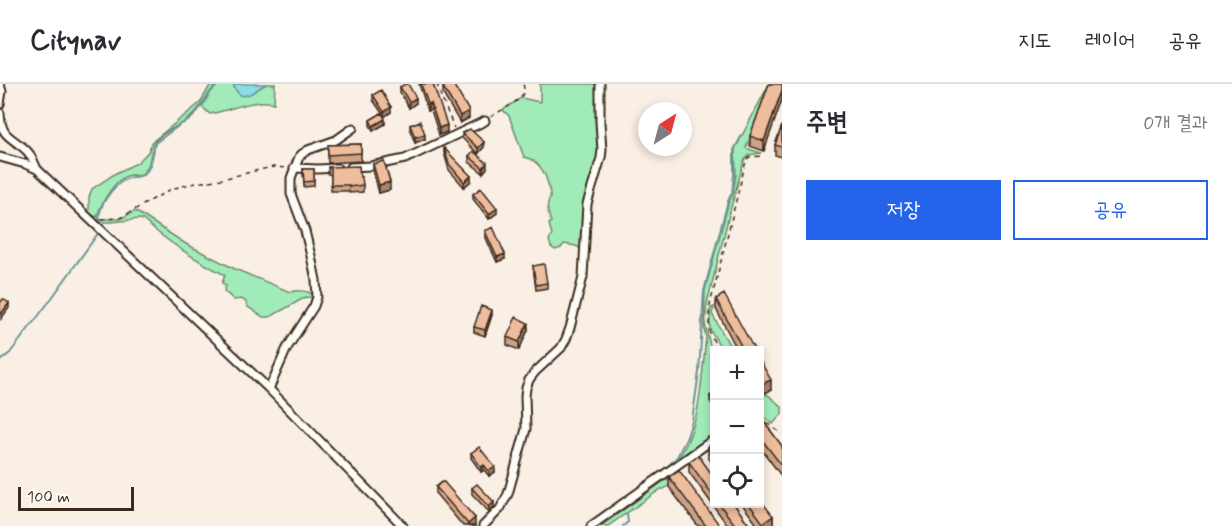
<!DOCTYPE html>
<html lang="ko">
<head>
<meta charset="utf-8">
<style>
	:root { --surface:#fff; --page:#f7f7f7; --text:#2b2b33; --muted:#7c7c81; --line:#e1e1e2; --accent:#2563eb }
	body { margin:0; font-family:Mynerve,"Poor Story",sans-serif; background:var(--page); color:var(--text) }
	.controls { position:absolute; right:18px; bottom:18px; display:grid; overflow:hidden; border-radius:0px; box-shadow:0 3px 9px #0003 }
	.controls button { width:54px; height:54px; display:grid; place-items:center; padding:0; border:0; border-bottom:2px solid var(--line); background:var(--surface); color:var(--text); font:30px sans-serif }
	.compass { position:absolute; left:638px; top:18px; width:54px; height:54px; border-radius:50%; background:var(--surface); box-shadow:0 3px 9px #0003; rotate:36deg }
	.scale { position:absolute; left:18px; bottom:15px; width:116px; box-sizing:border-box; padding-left:6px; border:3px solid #3b2a1e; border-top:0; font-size:16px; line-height:21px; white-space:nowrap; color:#3b2a1e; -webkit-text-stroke:4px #fdfcf7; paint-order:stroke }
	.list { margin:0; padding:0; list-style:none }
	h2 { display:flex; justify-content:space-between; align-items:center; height:78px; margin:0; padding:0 24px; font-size:26px }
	h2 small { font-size:20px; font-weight:400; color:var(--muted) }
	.actions { display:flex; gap:12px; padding:18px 24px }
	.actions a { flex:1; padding:14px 0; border:2px solid var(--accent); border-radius:0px; text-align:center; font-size:21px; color:var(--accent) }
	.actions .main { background:var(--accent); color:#fff }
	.icon { flex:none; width:33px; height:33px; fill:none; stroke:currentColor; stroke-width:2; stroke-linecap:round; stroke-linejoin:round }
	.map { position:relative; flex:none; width:782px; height:442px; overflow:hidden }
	header { display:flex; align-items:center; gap:36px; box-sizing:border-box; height:84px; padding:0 30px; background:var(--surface); border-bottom:2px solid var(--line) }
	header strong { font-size:28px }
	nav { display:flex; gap:33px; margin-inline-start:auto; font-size:21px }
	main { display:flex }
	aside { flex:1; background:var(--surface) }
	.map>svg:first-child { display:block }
	.green { fill:#a1ebb9; stroke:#6e8a6c; stroke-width:1.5 }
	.water { fill:#8bdce5; stroke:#6b9595; stroke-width:1.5 }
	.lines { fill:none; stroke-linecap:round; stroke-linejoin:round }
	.stream { stroke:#6b9595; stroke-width:2 }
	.street-casing { stroke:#3b2a1e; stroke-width:11 }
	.path { stroke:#3b2a1e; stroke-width:1.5; stroke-dasharray:4.5 4.5; stroke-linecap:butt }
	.street { stroke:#fdfcf7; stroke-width:7 }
	.wall { fill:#cda388; stroke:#3b2a1e; stroke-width:1.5 }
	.shaded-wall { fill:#a7846f; stroke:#3b2a1e; stroke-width:1.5 }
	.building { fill:#eebd9e; stroke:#3b2a1e; stroke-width:1.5 }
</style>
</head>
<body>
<header>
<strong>Citynav</strong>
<nav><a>지도</a><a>레이어</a><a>공유</a></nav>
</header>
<main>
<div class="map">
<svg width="782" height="442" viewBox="0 0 782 442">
	<rect width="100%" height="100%" fill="#faefe5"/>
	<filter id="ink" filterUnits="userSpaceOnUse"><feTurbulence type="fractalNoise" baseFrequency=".0167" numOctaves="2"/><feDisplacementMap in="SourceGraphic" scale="12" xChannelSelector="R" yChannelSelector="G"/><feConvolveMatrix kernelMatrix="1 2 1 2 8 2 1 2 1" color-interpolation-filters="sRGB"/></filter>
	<g filter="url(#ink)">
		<!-- green -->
		<path class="green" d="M 211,0 L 217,0 C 205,12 199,29 184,38 C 175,44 160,49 154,59 C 149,69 152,81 143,89 C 138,93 136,91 130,91 C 115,94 101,119 97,133 L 86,129 L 89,125 L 89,113 L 92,105 L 116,89 L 137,79 L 148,68 L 152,58 L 200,19 Z
			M 219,0 L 234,0 L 234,4 L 253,8 L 266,0 L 275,0 L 274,19 C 255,14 230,26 210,30 L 202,23 L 210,9 Z
			M 540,0 L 598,0 L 599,69 L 588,106 L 583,166 L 576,162 L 564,160 L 561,164 L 555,166 L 551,163 L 549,156 L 552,151 L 549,140 L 551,138 C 549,131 546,126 548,119 C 549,113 551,116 550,110 C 548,94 541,76 524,73 L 509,32 L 503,26 L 521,14 L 540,18 Z
			M 769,0 L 771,0 L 746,64 L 761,69 L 749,71 L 744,77 L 730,127 L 707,220 L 705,240 L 710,261 L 714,269 L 714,351 L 674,380 C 702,344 701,296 706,253 L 704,245 L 705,206 L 729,117 L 733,109 L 736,90 L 735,65 Z
			M 135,127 L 186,160 L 235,185 L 290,208 C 299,206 309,206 315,213 L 315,214 L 306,213 L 270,233 L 263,233 L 248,223 L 245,217 L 241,215 L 234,216 L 224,207 L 226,202 L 222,199 L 225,191 C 196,176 167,158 143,136 L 140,135 L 112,138 L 100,138 L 100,135 L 120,135 Z
			M 714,223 L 712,230 L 731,264 L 727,266 L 722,266 L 710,245 L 710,227 L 711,224 Z
			M 767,310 L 782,323 L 782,330 L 773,340 L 760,330 L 760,314 Z
			M 678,387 L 681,392 L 664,405 L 661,405 L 608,442 L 601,442 Z"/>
		<!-- water -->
		<path class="water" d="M 234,0 L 266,0 L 250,10 L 243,12 C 238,11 234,5 234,0 Z"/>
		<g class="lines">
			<!-- stream -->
			<path class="stream" d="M 100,141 C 95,124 112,103 126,95 C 134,91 141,95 147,87 C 153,79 153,68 155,59 L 181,40 C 194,37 201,22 208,11 C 211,7 215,4 219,0
				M 0,277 L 10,269 L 49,218 L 99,148
				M 664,387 L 677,373 L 687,353 L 692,337 L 699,288 L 704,207 L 728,117 L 732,109 L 734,91 L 734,66 L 742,51
				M 623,442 L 628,438 L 627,429"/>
			<defs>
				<path id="street" d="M 0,1 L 2,7 L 0,20
					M 0,29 C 1,55 12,52 27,67 C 32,72 34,79 37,85
					M 0,73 L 25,80 L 37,85 L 269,305 L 403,442
					M 351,83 L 371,82 L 405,75 L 485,37
					M 294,84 L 318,85 L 337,84
					M 269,305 L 287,264 L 314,222 L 317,213 L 316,196 L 311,172 L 305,147 L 291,110 L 291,94 L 299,73 L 302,70 L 308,66 L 336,56 L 353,44
					M 483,442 L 500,425 L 508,410 L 526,345 L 525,312 L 526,304 L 529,296 L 535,288 L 561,264 L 566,255 L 570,244 L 583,193 L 587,120 L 601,74 L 602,66 L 600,38 L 600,0
					M 591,442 L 714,355"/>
			</defs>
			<!-- street casing -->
			<use href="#street" class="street-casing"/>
			<!-- path -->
			<path class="path" d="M 437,0 L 440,10 L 454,44
				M 491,33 C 499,27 519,18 523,10 C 525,6 524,4 523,0
				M 101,135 L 120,134 L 171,105 L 190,100 L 222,95 L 259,86 L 273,83 L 287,84
				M 718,266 L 709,247 L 709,225 L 746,77 L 749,73 L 764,72
				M 760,334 L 782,350
				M 779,442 L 782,440"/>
			<!-- street -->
			<use href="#street" class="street"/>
		</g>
		<!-- wall -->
		<path class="wall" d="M 419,0 L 433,0 L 447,48 L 439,51 L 431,26 L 428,27 Z
			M 444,0 L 455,0 L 455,1 L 454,2 L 469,34 L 460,39 L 443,10 L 443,3 L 445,2 Z
			M 769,0 L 764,67 L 750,62 L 750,52 Z
			M 400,3 L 416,19 L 409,24 L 400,8 Z
			M 373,11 L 391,28 L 384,33 L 385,40 L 373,47 L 370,41 L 370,36 L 382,29 L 373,16 Z
			M 410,41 L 425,55 L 415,59 L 410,46 Z
			M 782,42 L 782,73 L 775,71 L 775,61 Z
			M 462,49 L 484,63 L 478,70 L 462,54 Z
			M 361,60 L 361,77 L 328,79 L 328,61 Z
			M 444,64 L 471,97 L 464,103 L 449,86 L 444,69 Z
			M 469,72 L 487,84 L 483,89 L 469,78 Z
			M 373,80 L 390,106 L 379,109 L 373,87 Z
			M 328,83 L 360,93 L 363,101 L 363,108 L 349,109 L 349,107 L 331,107 L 331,91 L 328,90 Z
			M 303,85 L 314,85 L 314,102 L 304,103 Z
			M 473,110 L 497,129 L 489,135 L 473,115 Z
			M 485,147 L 505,175 L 497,178 L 485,152 Z
			M 533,182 L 547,199 L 547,204 L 536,206 Z
			M 716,215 L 755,267 L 738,267 L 716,225 Z
			M 492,231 L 485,252 L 474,248 L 474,243 Z
			M 528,246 L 519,266 L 507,261 L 507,253 Z
			M 759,275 L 771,306 L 762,310 L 759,305 Z
			M 714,309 L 714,323 L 710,317 L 710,312 Z
			M 759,331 L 782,362 L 782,393 L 759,362 Z
			M 714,358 L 714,382 L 708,373 L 708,363 Z
			M 471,369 L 495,388 L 489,392 L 484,386 L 481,388 L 471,374 Z
			M 689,378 L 714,393 L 714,420 L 734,420 L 750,442 L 728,442 L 689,388 Z
			M 669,393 L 720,442 L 698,442 L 669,403 Z
			M 436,403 L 475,442 L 463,442 L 436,410 Z
			M 472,404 L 494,423 L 489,428 L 472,410 Z
			M 742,420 L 759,420 L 773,432 L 773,442 L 758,442 Z"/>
		<!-- shaded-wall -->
		<path class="shaded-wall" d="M 782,6 L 782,16 L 764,67 L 764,57 Z
			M 416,14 L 416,19 L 409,24 L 409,18 Z
			M 431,19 L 431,26 L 428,27 L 428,20 Z
			M 391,23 L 391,28 L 384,33 L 384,28 Z
			M 469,27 L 469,34 L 460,39 L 460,32 Z
			M 385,35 L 385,40 L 373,47 L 373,42 Z
			M 447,41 L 447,48 L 439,51 L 439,44 Z
			M 425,50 L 425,55 L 415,59 L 415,53 Z
			M 484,58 L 484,63 L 478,70 L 478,64 Z
			M 487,79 L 487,84 L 483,89 L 483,84 Z
			M 471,92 L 471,97 L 464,103 L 464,98 Z
			M 390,98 L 390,106 L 379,109 L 379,101 Z
			M 497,124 L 497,129 L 489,135 L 489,130 Z
			M 505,170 L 505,175 L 497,178 L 497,173 Z
			M 9,219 L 9,224 L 1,235 L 1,230 Z
			M 492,226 L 492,231 L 485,252 L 485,246 Z
			M 528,239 L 528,246 L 519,266 L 519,258 Z
			M 771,296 L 771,306 L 762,310 L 762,300 Z
			M 484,381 L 484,386 L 481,388 L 481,383 Z
			M 495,383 L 495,388 L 489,392 L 489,387 Z
			M 494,418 L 494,423 L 489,428 L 489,423 Z
			M 773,432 L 773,442 L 763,442 L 763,439 Z
			M 475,434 L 475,442 L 468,442 L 468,440 Z"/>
		<!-- building -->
		<path class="building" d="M 405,0 L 408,0 L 416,14 L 409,18 L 400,3 Z
			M 421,0 L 433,0 L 447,41 L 439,44 L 431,19 L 428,20 Z
			M 446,0 L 453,0 L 469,27 L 460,32 L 443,3 L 447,1 Z
			M 769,0 L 782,0 L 782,6 L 764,57 L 750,52 Z
			M 381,6 L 391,23 L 384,28 L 373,11 Z
			M 382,29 L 385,35 L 373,42 L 370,36 Z
			M 420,37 L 425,50 L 415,53 L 410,41 Z
			M 782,42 L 782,63 L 775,61 Z
			M 470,45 L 484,58 L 478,64 L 462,49 Z
			M 361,60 L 361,69 L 328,71 L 328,61 Z
			M 444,64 L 471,92 L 464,98 L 449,80 Z
			M 473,67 L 487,79 L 483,84 L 469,72 Z
			M 384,77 L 390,98 L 379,101 L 373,80 Z
			M 359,82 L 360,93 L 362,93 L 363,101 L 349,103 L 349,101 L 331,101 L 331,84 L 328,83 Z
			M 303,85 L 314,85 L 314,97 L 304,98 Z
			M 481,104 L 497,124 L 489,130 L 473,110 Z
			M 493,143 L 505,170 L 497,173 L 485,147 Z
			M 544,180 L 547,199 L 536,201 L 533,182 Z
			M 724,210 L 755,267 L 744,267 L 716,215 Z
			M 3,215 L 9,219 L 1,230 L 0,229 L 0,219 Z
			M 481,222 L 492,226 L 485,246 L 474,243 Z
			M 516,233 L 528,239 L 519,258 L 507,253 Z
			M 759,275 L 771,296 L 762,300 L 759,295 Z
			M 714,309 L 714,318 L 710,312 Z
			M 759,331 L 782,362 L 782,382 L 759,352 Z
			M 714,358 L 714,372 L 708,363 Z
			M 479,363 L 495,383 L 489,387 L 484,381 L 481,383 L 471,369 Z
			M 698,371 L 714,393 L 714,413 L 689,378 Z
			M 679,386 L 720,442 L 706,442 L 669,393 Z
			M 443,397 L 475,434 L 468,440 L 436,403 Z
			M 477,400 L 494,418 L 489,423 L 472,404 Z
			M 759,414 L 773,432 L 763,439 L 749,420 L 759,420 Z
			M 719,420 L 734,420 L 750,442 L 736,442 Z"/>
	</g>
</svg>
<div class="controls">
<button>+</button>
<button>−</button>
<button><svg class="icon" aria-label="locate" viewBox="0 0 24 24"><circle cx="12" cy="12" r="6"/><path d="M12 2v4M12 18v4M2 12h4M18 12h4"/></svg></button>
</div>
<svg class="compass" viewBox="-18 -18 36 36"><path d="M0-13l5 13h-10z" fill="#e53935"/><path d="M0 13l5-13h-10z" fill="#7c7c81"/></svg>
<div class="scale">100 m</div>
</div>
<aside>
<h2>주변<small>0개 결과</small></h2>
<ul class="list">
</ul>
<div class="actions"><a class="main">저장</a><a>공유</a></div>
</aside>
</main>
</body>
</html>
